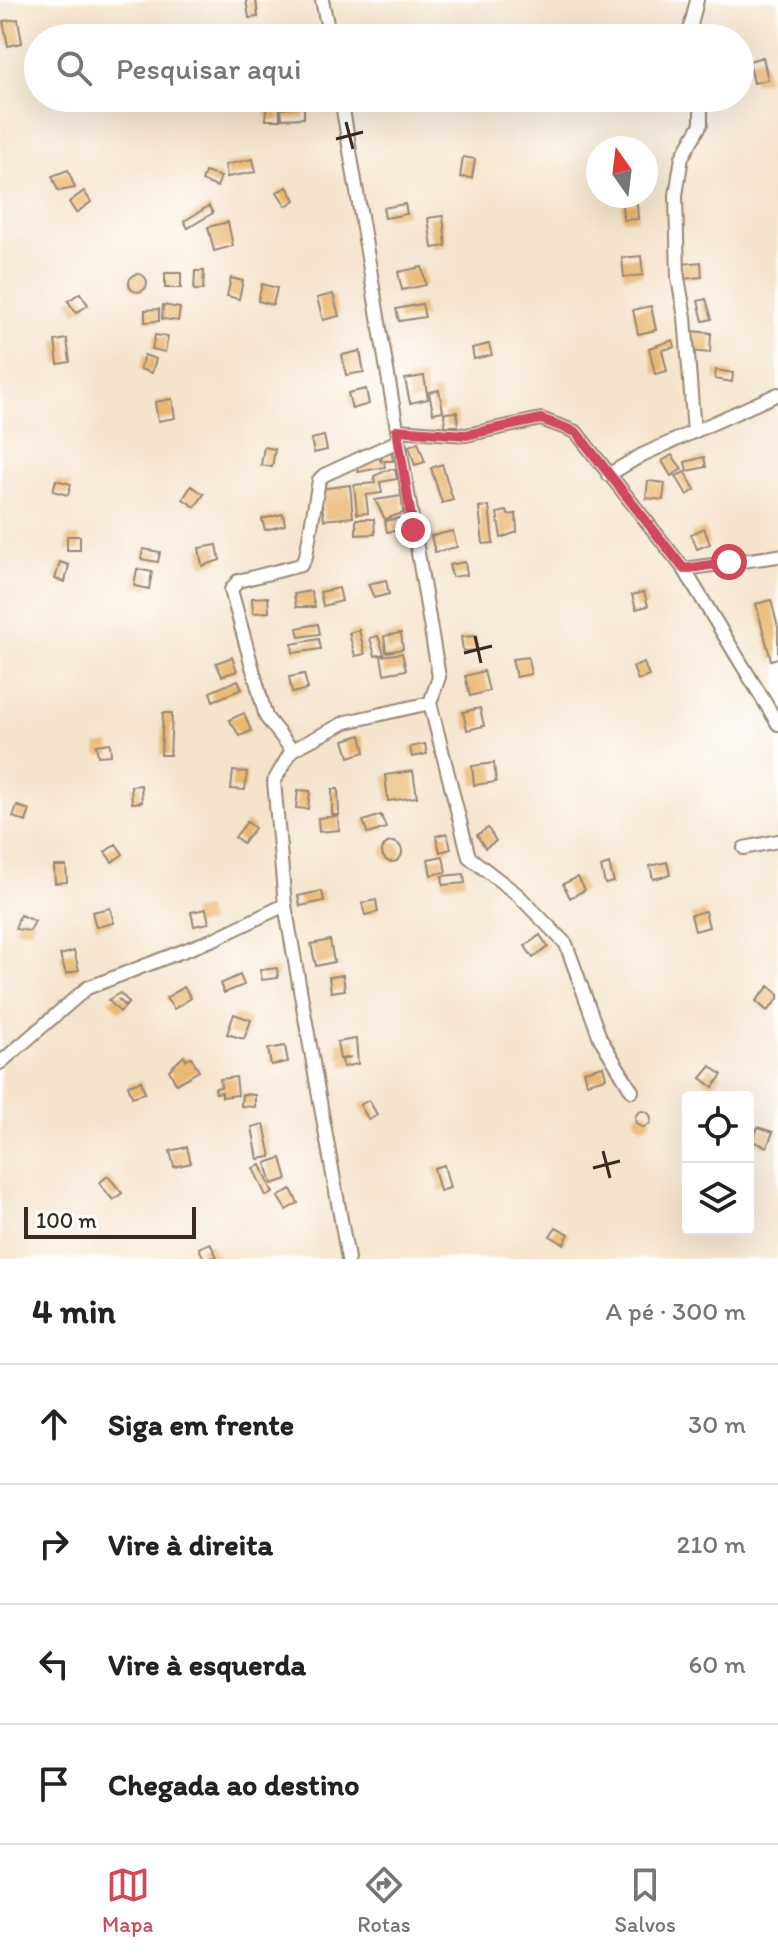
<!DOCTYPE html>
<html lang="pt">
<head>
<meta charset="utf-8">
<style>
	:root { --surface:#fff; --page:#f6f6f6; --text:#222; --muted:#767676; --line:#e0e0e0; --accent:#d1495b }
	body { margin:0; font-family:Itim,sans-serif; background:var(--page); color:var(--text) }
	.controls { position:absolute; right:24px; bottom:24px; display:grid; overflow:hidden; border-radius:8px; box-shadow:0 8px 32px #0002 }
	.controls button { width:72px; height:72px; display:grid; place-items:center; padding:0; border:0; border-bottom:2px solid var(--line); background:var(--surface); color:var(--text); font:40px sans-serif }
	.compass { position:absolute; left:586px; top:136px; width:72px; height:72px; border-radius:50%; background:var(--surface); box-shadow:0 8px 32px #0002; rotate:346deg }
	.scale { position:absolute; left:24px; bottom:20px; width:172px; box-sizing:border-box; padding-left:8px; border:4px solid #3b2a1e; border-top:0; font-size:22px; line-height:28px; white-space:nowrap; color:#3b2a1e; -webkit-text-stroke:6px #fff; paint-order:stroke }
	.stop { position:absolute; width:24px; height:24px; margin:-18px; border:6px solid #d1495b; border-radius:50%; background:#fff }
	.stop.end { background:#d1495b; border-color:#fff; box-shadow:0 2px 8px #0008 }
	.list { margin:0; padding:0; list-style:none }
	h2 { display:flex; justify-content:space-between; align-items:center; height:104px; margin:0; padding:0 32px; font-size:34px }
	h2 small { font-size:26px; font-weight:400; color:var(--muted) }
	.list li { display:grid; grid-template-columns:52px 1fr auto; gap:24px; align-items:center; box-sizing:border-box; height:120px; padding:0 32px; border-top:2px solid var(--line) }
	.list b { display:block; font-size:30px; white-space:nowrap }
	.list em { font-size:26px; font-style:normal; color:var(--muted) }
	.icon { flex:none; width:44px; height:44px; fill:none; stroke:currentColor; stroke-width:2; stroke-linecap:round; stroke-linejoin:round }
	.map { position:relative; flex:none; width:778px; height:1259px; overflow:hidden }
	.search { position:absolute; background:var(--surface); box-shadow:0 8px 32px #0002; left:24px; right:24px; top:24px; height:88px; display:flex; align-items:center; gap:20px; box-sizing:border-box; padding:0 28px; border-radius:44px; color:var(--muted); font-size:30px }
	.sheet { height:584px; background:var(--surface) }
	nav { display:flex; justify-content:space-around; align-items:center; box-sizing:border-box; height:112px; border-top:2px solid var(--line); background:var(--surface); font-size:22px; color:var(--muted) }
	nav a { display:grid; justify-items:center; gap:4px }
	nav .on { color:var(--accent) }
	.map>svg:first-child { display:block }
	.building { fill:#eab871 }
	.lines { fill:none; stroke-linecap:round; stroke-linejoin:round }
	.minor-casing { stroke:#988775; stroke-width:16 }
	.minor { stroke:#fff; stroke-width:12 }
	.route { stroke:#d1495b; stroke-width:10 }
	.ticks { fill:none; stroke:#3b2a1e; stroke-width:3 }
</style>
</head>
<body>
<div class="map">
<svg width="778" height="1259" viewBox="0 0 778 1259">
	<rect width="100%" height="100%" fill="#fff"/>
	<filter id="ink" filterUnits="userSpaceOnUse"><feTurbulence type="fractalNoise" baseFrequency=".0125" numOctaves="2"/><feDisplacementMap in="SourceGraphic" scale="16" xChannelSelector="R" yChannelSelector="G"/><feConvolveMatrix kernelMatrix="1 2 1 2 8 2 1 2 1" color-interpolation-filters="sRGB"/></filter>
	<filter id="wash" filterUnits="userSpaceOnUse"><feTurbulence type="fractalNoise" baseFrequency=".006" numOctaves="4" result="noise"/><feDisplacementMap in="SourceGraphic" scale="32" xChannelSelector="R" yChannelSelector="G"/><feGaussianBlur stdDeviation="1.8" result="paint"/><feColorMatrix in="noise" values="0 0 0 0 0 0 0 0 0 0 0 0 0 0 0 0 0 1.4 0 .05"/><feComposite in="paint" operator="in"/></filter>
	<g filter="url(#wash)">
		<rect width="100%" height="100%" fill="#f5e4cc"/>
		<g id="blocks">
			<!-- building -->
			<path class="building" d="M 246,0 L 256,0 L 258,17 L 249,18 Z
				M 18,19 L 22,43 L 8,46 L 3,21 Z
				M 763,57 L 768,80 L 754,83 L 749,61 Z
				M 266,98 L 279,98 L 280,120 L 266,120 Z
				M 304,107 L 304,118 L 282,119 L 281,109 Z
				M 463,157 L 475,159 L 472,178 L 460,177 Z
				M 253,159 L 256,172 L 227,177 L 225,165 Z
				M 68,170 L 75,188 L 58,191 L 52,176 Z
				M 205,172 L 221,177 L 217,187 L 202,181 Z
				M 287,187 L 295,200 L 286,206 L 277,192 Z
				M 84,191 L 91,202 L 76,213 L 69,202 Z
				M 637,203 L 638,219 L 623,220 L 622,204 Z
				M 405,204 L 407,214 L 385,218 L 383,208 Z
				M 209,206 L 213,213 L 188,228 L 184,221 Z
				M 443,216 L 446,246 L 432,248 L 428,218 Z
				M 228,222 L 233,246 L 214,251 L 208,227 Z
				M 641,256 L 643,275 L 624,277 L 622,258 Z
				M 701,262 L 702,277 L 683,279 L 682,264 Z
				M 422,267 L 426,285 L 402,290 L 398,272 Z
				M 195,271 L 204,271 L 203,290 L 194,290 Z
				M 165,273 L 181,273 L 181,288 L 165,288 Z
				M129 283a9 9 0 1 1 18 0a9 9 0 1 1-18 0Z
				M 231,278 L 243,281 L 239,299 L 227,296 Z
				M 262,284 L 277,288 L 273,305 L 258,301 Z
				M 80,293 L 88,305 L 76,313 L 68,301 Z
				M 333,294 L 339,316 L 323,320 L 317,298 Z
				M 706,299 L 712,319 L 703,321 L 698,301 Z
				M 422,304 L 425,317 L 399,321 L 396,309 Z
				M 163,305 L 180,308 L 178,321 L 162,319 Z
				M 651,306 L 656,330 L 638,334 L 633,310 Z
				M 159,309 L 159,321 L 145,322 L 145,310 Z
				M 692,331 L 711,333 L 710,353 L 690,351 Z
				M 155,335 L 168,337 L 165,352 L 152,349 Z
				M 67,339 L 70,362 L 58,364 L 55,341 Z
				M 673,340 L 675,347 L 662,350 L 667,371 L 655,374 L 649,348 Z
				M 489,344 L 492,355 L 474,359 L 472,348 Z
				M 360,351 L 364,372 L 346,375 L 342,355 Z
				M 144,355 L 156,359 L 152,373 L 140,369 Z
				M 716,370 L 733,373 L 732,382 L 715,379 Z
				M 424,376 L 428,399 L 410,403 L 405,379 Z
				M 366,389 L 369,404 L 352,409 L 348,393 Z
				M 439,390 L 443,411 L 433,413 L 429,392 Z
				M 172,399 L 175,418 L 158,421 L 155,402 Z
				M 457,412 L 458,426 L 445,426 L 444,413 Z
				M 324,436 L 327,450 L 314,453 L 311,439 Z
				M 418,442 L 425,462 L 415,465 L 409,446 Z
				M 264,447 L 275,449 L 272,467 L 261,465 Z
				M 391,449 L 393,461 L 384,461 L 385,467 L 358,472 L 357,461 L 379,458 L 381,462 L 384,450 Z
				M 672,455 L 682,469 L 671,476 L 662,461 Z
				M 704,457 L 706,467 L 687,471 L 685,462 Z
				M 442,464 L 453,500 L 442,503 L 431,468 Z
				M 390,469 L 395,469 L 397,479 L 380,482 L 382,493 L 366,495 L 368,513 L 357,514 L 354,485 L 375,483 L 374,476 Z
				M 685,472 L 695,490 L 687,495 L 676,476 Z
				M 56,480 L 71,484 L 68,495 L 53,491 Z
				M 648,481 L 665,483 L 663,500 L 646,498 Z
				M 350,485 L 353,517 L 324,520 L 320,489 Z
				M 191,486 L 204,494 L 195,507 L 183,499 Z
				M 402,496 L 403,513 L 385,519 L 375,500 Z
				M 489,506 L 493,543 L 483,544 L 479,507 Z
				M 507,511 L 508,515 L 516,514 L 517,532 L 501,538 L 497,513 Z
				M 283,514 L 285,525 L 265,530 L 262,519 Z
				M 399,518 L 401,530 L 387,532 L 385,521 Z
				M 356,519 L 374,519 L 375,534 L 356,535 Z
				M 704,528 L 710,544 L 697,549 L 691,534 Z
				M 453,531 L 457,547 L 435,552 L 431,536 Z
				M 67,536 L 80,536 L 80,550 L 67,550 Z
				M 217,545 L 220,560 L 202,566 L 199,548 Z
				M 143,549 L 160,552 L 158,562 L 141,559 Z
				M 60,562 L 69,565 L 65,582 L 55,579 Z
				M 465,562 L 467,575 L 452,577 L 449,565 Z
				M 137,569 L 152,572 L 149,589 L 134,586 Z
				M 386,580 L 389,594 L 374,598 L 368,584 Z
				M 339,588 L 342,601 L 323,606 L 320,592 Z
				M 311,591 L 315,607 L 296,607 L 294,594 Z
				M 644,592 L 648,606 L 636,609 L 632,595 Z
				M 268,597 L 269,612 L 253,613 L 252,598 Z
				M 771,600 L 778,627 L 778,658 L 771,660 L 756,604 Z
				M 318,624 L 320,634 L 299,637 L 297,628 Z
				M 359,630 L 365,654 L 355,656 L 349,633 Z
				M 401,633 L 403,649 L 386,652 L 384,636 Z
				M 378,636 L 384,654 L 375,656 L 370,638 Z
				M 476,636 L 477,650 L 463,651 L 461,637 Z
				M 319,639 L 321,649 L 293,653 L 292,644 Z
				M 402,653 L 406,670 L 384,674 L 381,656 Z
				M 232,657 L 237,671 L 222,676 L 216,663 Z
				M 528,657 L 531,674 L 516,677 L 512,659 Z
				M 644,663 L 649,676 L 638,680 L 633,667 Z
				M 484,671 L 489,691 L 470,696 L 465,676 Z
				M 304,674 L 308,689 L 292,693 L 289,677 Z
				M 238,680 L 242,689 L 213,701 L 210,692 Z
				M 480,708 L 484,726 L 467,730 L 463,712 Z
				M 163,713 L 172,713 L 170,755 L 161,755 Z
				M 244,713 L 251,731 L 240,736 L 229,720 Z
				M 361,735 L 365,752 L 349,757 L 344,740 Z
				M 110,743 L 111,755 L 98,756 L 96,745 Z
				M 425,744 L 427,754 L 412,757 L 410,747 Z
				M 494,763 L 496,782 L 474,785 L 472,766 Z
				M 233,771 L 247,772 L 245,790 L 231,789 Z
				M 413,771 L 417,797 L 388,801 L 385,775 Z
				M 141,785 L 142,802 L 132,803 L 131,786 Z
				M 332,789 L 338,789 L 339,815 L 332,815 Z
				M 298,790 L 310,791 L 308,809 L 296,808 Z
				M 17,806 L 30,810 L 26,822 L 13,817 Z
				M 381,815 L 386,828 L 368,834 L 363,821 Z
				M 338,816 L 339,830 L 319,832 L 318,818 Z
				M 247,822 L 255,828 L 243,843 L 235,837 Z
				M 488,828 L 496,841 L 485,848 L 477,835 Z
				M 447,833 L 451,849 L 440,852 L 436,836 Z
				M382 852a10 10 0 1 1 20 0a10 10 0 1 1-20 0Z
				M 116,844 L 123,854 L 112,862 L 105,852 Z
				M 443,856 L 446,872 L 431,875 L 428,859 Z
				M 667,862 L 670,875 L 653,879 L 650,866 Z
				M 609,864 L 614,882 L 605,884 L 601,867 Z
				M 54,866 L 66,866 L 67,882 L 55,883 Z
				M 464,874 L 465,883 L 443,885 L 442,876 Z
				M 578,877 L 585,890 L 570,898 L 563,884 Z
				M 322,891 L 324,901 L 300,906 L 298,896 Z
				M 376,900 L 378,912 L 365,915 L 362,903 Z
				M 110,908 L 114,923 L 96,927 L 92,912 Z
				M 206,909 L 209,923 L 194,926 L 191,912 Z
				M 705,911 L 709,927 L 695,931 L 691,915 Z
				M 20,915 L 35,921 L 30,931 L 15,929 Z
				M 540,935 L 548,947 L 533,958 L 525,946 Z
				M 330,940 L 334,962 L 316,966 L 311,944 Z
				M 74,951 L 79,970 L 66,974 L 60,955 Z
				M 277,968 L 278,978 L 262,980 L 260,970 Z
				M 240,975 L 244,985 L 224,993 L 220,984 Z
				M 343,975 L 345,990 L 331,992 L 329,977 Z
				M 769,986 L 778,994 L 778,999 L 767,1011 L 756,1001 Z
				M 184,987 L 191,998 L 174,1009 L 166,998 Z
				M 120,993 L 129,1002 L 126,1006 L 118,999 L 125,1007 L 120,1012 L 108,1000 Z
				M 234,1014 L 251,1020 L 244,1039 L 227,1034 Z
				M 356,1039 L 358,1064 L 343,1067 L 342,1060 L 351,1057 L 340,1059 L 337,1042 Z
				M 285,1046 L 288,1062 L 271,1065 L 268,1049 Z
				M 184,1056 L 186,1060 L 191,1057 L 199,1071 L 176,1084 L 169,1070 Z
				M 603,1066 L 606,1078 L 587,1083 L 584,1071 Z
				M 711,1066 L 722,1075 L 713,1087 L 701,1078 Z
				M 236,1077 L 238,1095 L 222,1097 L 222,1092 L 216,1093 L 215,1088 L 221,1087 L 220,1079 Z
				M 141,1081 L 145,1093 L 132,1097 L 128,1085 Z
				M 242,1094 L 255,1095 L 255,1107 L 241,1106 Z
				M 369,1100 L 377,1115 L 369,1120 L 360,1105 Z
				M635 1119a8 8 0 1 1 16 0a8 8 0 1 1-16 0Z
				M 264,1124 L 271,1157 L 258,1159 L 252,1127 Z
				M 758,1127 L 773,1132 L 767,1147 L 752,1141 Z
				M 187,1147 L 191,1163 L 174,1167 L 170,1151 Z
				M 281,1158 L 287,1179 L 272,1184 L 266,1163 Z
				M 261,1165 L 273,1193 L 266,1196 L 253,1168 Z
				M 444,1165 L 450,1188 L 440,1191 L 434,1168 Z
				M 108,1176 L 122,1193 L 113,1200 L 99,1183 Z
				M 291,1189 L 298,1203 L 286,1210 L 278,1197 Z
				M 556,1227 L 569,1234 L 564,1244 L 550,1236 Z
				M 210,1243 L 217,1257 L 204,1259 L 199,1248 Z"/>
		</g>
	</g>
	<g filter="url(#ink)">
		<use href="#blocks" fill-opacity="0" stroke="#988775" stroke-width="2"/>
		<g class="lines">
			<defs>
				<path id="minor" d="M 322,0 L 330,38
					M 688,38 L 697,0
					M 341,98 L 439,677 L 430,703 L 346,722 L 292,750 L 274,781 L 285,905 L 348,1259
					M 397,430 L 466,435 L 541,419 L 576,432 L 684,569 L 778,724
					M 694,432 L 685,317 L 678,278 L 676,195 L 682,157 L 701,124 L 701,98
					M 608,475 L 642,455 L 778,394
					M 684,569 L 778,556
					M 430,703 L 469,857 L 518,895 L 566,944 L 600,1038 L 632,1091
					M 292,750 L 266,717 L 231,590 L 238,581 L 301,565 L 306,556 L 319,480 L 324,475 L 398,441
					M 744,848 L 778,841
					M 0,1063 L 87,988 L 214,939 L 285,905"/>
			</defs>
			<!-- minor casing -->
			<use href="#minor" class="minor-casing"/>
			<!-- minor -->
			<use href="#minor" class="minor"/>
		</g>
	</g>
	<g class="lines" filter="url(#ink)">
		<!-- route -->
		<path class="route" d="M 413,530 L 397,430 L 466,435 L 541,419 L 576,432 L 684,569 L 729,562"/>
	</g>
	<!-- ticks -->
	<path class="ticks" d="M 346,122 L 353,149M 336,139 L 363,132M 475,636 L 481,663M 464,653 L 492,646M 603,1151 L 610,1178M 593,1168 L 620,1161"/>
</svg>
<div class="controls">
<button><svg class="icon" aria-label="locate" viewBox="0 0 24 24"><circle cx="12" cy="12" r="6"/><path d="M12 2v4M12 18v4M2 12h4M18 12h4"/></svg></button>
<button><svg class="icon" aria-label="layers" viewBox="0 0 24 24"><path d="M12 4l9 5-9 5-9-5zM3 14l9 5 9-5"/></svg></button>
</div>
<svg class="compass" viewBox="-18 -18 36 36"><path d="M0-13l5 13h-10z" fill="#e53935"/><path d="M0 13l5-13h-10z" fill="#767676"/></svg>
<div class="scale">100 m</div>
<div class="stop" style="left:729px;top:562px"></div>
<div class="stop end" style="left:413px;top:530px"></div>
<div class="search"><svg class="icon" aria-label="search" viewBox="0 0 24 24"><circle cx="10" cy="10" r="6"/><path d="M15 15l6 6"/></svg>Pesquisar aqui</div>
</div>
<section class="sheet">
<h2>4 min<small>A pé · 300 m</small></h2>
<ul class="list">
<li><svg class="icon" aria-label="ahead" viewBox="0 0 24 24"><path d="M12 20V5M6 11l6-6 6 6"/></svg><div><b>Siga em frente</b></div><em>30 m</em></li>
<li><svg class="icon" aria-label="right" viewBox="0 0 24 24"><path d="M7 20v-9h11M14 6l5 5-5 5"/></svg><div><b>Vire à direita</b></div><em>210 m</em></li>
<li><svg class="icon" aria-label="left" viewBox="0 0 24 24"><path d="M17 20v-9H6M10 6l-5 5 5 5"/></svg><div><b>Vire à esquerda</b></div><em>60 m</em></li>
<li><svg class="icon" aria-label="arrive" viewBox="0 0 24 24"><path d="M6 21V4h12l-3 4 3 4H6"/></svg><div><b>Chegada ao destino</b></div></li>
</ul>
</section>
<nav>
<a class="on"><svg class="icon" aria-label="map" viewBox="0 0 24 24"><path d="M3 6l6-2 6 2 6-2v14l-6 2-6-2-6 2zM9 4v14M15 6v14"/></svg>Mapa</a>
<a><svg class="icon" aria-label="directions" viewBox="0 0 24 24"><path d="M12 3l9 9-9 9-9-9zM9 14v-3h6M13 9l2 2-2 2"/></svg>Rotas</a>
<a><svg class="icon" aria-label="saved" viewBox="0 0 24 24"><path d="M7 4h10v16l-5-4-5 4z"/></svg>Salvos</a>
</nav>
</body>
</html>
